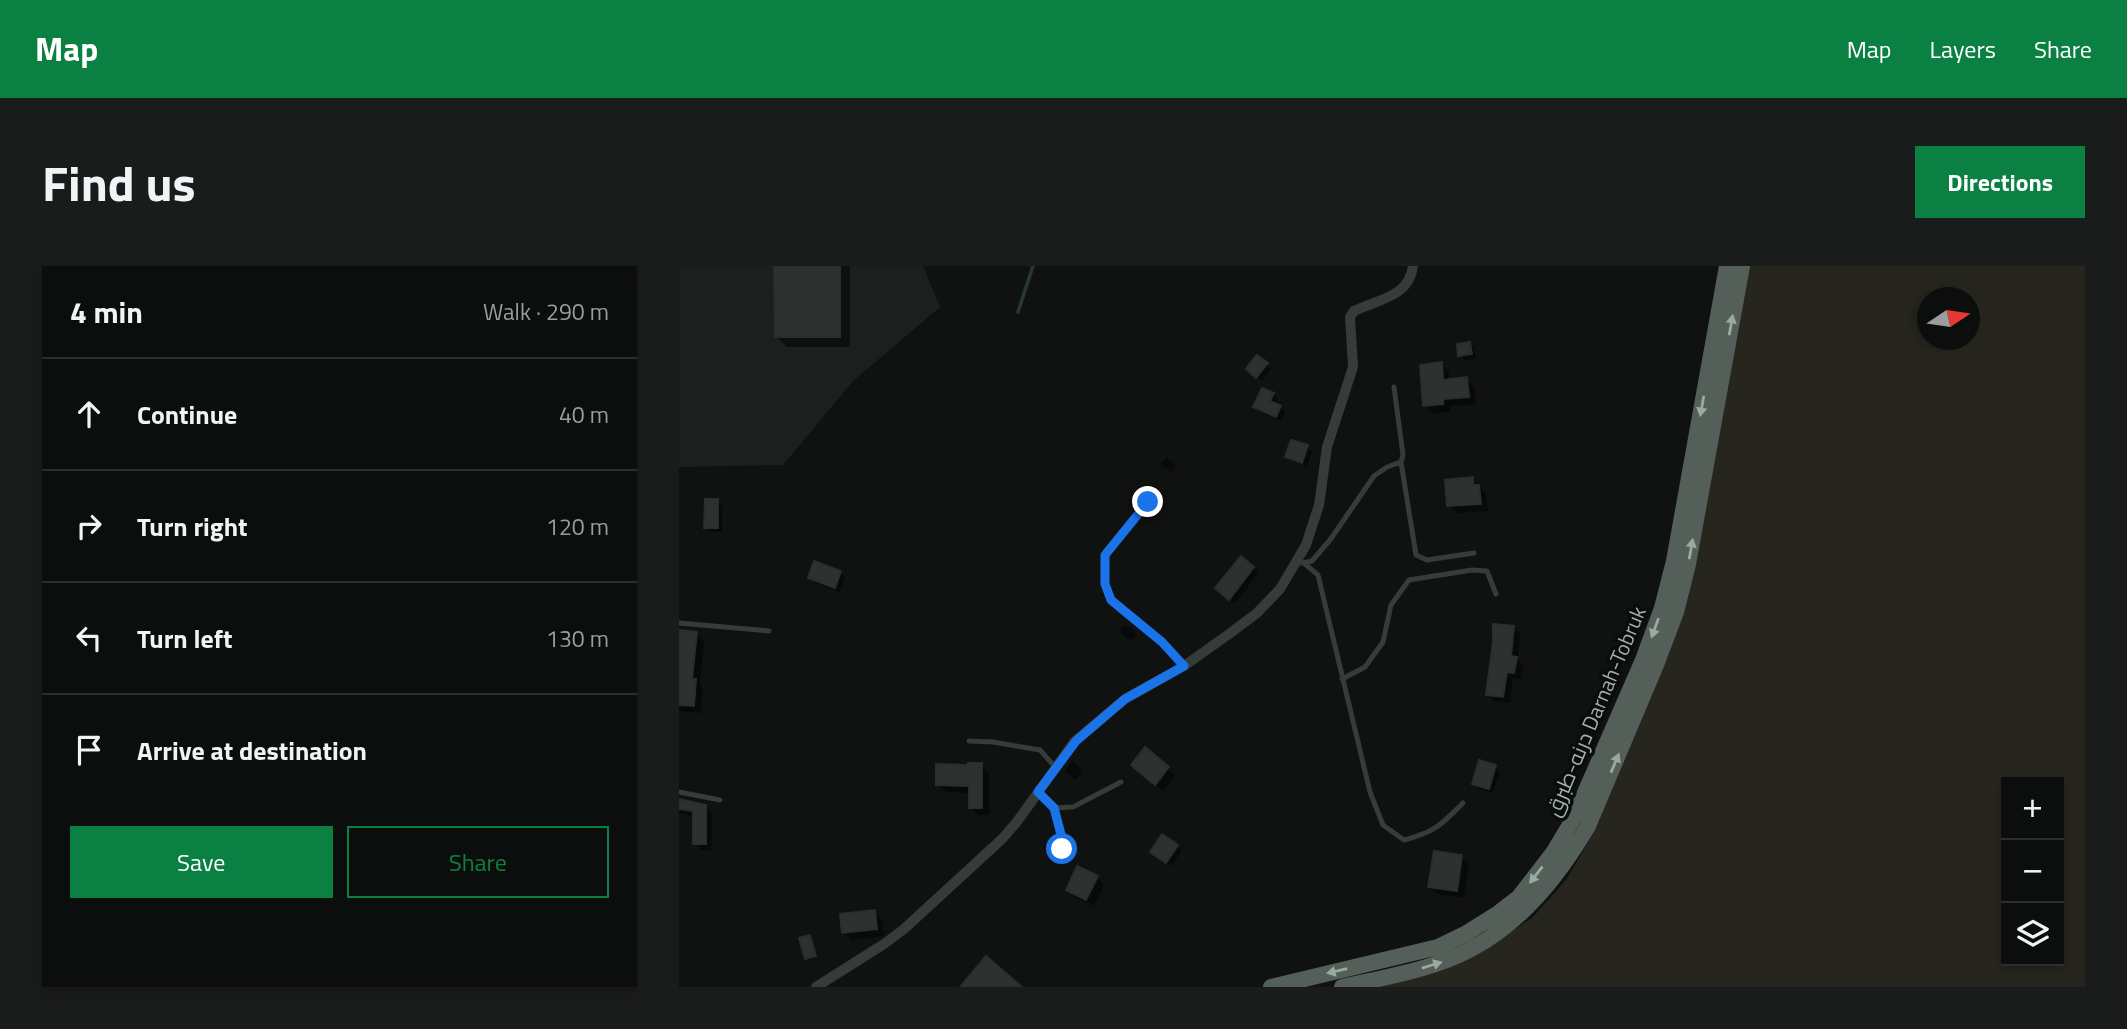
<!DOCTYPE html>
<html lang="en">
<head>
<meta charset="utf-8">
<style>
	:root { --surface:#0c0e0d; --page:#1a1c1b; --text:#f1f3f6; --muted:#9a9c9d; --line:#2c2e2e; --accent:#0b8043 }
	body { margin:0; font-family:"Titillium Web",Cairo,sans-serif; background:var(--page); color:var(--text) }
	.controls { position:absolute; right:21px; bottom:21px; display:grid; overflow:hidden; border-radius:0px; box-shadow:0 4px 10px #0003 }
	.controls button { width:63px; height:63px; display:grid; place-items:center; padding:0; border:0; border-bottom:2px solid var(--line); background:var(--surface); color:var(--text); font:35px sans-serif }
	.compass { position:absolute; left:1238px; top:21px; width:63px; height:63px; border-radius:50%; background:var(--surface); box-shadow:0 4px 10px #0003; rotate:77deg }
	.stop { position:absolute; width:21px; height:21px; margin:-16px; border:5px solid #1a73e8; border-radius:50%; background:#fff }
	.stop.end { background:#1a73e8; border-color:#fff; box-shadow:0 2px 7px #0008 }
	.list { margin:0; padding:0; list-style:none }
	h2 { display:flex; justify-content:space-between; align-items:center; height:91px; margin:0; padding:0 28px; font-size:30px }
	h2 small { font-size:23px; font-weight:400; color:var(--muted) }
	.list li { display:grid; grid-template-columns:46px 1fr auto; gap:21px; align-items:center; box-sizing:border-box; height:112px; padding:0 28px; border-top:2px solid var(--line) }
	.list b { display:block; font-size:26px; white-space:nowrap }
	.list em { font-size:23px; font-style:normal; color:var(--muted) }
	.actions { display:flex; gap:14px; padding:21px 28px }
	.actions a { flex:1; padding:16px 0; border:2px solid var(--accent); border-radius:0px; text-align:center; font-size:24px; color:var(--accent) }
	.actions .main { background:var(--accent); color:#fff }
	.icon { flex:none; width:38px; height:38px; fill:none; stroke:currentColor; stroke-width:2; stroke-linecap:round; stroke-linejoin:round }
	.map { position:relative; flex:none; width:1406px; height:721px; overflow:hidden; border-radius:0px }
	header { display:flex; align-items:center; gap:42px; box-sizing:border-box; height:98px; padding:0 35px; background:var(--accent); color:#fff }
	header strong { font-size:33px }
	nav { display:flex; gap:38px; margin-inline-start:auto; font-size:24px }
	.intro { display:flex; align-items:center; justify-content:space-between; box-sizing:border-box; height:168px; padding:0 42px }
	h1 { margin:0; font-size:49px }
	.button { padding:18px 32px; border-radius:0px; background:var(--accent); color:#fff; font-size:24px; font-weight:700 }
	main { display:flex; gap:42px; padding:0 42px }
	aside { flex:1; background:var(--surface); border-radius:0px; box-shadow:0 4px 10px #0003 }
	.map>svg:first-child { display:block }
	.built { fill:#1c1f1e }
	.green { fill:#26261e; fill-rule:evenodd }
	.shadow { fill:#0007 }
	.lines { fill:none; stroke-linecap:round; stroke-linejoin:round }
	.stream { stroke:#293a2d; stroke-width:3.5 }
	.building { fill:#2d3130; stroke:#2a2e2d; stroke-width:2 }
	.service { stroke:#353c39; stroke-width:5 }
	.minor { stroke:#353c39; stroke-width:10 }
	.trunk { stroke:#555f5a; stroke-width:16 }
	.oneway { fill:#99aba1 }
	.route { stroke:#1a73e8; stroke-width:9 }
	.labels { text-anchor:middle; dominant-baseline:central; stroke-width:7; stroke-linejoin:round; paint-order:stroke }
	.street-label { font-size:21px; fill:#a1b3a9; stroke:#0b0d0c }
</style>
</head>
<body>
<header>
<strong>Map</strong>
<nav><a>Map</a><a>Layers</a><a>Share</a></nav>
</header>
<div class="intro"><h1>Find us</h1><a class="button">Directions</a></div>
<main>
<aside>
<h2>4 min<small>Walk · 290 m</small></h2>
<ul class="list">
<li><svg class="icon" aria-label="ahead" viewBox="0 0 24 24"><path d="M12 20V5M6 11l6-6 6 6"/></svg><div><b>Continue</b></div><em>40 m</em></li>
<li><svg class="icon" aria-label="right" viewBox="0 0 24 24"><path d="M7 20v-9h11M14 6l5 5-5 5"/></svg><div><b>Turn right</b></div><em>120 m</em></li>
<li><svg class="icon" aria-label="left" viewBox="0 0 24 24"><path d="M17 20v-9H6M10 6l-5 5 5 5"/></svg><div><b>Turn left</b></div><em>130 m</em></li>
<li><svg class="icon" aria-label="arrive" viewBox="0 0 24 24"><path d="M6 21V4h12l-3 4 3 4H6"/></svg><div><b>Arrive at destination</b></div></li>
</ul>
<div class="actions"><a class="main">Save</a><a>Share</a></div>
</aside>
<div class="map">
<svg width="1406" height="721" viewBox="0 0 1406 721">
	<rect width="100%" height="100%" fill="#101211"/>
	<!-- built -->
	<path class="built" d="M 0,0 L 244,0 L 261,41 L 174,115 L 104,199 L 0,201 Z"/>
	<!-- green -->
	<path class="green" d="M 1067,0 L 1406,0 L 1406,721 L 679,721 L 770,700 L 809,682 L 854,651 L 887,614 L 909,577 L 982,393 ZM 1248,32 L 1290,32 L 1290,74 L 1248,74 ZM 1327,516 L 1380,516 L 1380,695 L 1327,695 Z"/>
	<!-- shadow -->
	<path class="shadow" d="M 97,0 L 171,0 L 171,81 L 108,81 L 97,70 Z
		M 791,78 L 795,82 L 797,93 L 786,94 L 781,89 Z
		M 762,98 L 770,106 L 770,115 L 788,113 L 795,121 L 797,138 L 771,140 L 771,146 L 754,147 L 746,139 Z
		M 587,99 L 592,103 L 583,115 L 574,108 Z
		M 594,128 L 599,133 L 596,139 L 606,146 L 602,155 L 581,146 L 577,141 Z
		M 628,181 L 633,186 L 628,200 L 613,195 L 608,191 Z
		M 487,191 L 497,199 L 492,206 L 482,198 Z
		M 793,213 L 807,228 L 809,245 L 778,247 L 770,240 Z
		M 38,235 L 43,240 L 43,266 L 32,266 L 27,261 Z
		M 574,302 L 579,307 L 556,337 L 543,326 Z
		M 161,306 L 166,311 L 161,326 L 136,317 L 131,312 Z
		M 444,359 L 451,361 L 456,366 L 457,371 L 454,374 L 447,372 L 442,367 L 441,363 Z
		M 834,361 L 841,368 L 839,394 L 844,400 L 842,413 L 834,412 L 831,437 L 815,435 L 808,428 Z
		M 0,366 L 17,368 L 25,375 L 21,419 L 24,423 L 22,447 L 0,445 Z
		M 393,495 L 403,504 L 397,514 L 386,505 Z
		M 302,499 L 310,507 L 310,549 L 299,549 L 292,541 L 291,527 L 267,526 L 259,518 Z
		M 816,501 L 821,506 L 814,527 L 800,523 L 795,518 Z
		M 489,502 L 496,510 L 484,525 L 462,506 Z
		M 0,534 L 26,540 L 33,547 L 32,584 L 22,584 L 16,577 L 15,550 L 0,547 Z
		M 498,580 L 503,585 L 492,600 L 473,586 Z
		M 783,591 L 790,598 L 785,632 L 759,628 L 751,620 Z
		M 418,611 L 425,619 L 415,640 L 396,631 L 389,624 Z
		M 195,646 L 203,654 L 205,670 L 172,674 L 165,666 Z
		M 131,671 L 138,692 L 129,694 L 127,692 Z"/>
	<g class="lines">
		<!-- stream -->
		<path class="stream" d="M 339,46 L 354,0"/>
	</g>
	<!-- building -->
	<path class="building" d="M 95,0 L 161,0 L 161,71 L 96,71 Z
		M 791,76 L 793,88 L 779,90 L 778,78 Z
		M 578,89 L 589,97 L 577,112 L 567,103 Z
		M 763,96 L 764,114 L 788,111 L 790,131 L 764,133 L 764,138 L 744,140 L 741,99 Z
		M 583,122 L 595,127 L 591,135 L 602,140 L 597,151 L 574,141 Z
		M 612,174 L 629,179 L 623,197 L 606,191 Z
		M 794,211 L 794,219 L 800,219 L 802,238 L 768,240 L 766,214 Z
		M 26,233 L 39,233 L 39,262 L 25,262 Z
		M 562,290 L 575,301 L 550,334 L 536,322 Z
		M 135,295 L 162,305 L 156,322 L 129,312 Z
		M 814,358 L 835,360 L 832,390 L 838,391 L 835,407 L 828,406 L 824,431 L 807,429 L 814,376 Z
		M 0,364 L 18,366 L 13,413 L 17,413 L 15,440 L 0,439 Z
		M 466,481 L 490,501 L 476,519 L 452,499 Z
		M 800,494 L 817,499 L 810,523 L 793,518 Z
		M 289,497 L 303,497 L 303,542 L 290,542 L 290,520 L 257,519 L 257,498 L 289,499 Z
		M 0,533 L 27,539 L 27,578 L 14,578 L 14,545 L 0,543 Z
		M 483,568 L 499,579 L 487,597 L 471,586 Z
		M 755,585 L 783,589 L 778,625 L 749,621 Z
		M 398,600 L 419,610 L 407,634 L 387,624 Z
		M 196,644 L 198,663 L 163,667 L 161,648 Z
		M 131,669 L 137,690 L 126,693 L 120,672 Z
		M 307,690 L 343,721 L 281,721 Z"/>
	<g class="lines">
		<!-- service -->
		<path class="service" d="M 722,196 L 737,289 L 748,294 L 795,287
			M 469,236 L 426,289 L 427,318 L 432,334 L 483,376 L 505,400
			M 623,297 L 633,295 L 651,274 L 695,210 L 708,201 L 722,196 L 724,189 L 715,121
			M 625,297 L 639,309 L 691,526 L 704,559 L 725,574 C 756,566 762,559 784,537
			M 0,357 L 90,365
			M 663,413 L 686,401 L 704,376 L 712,339 L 730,314 L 793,304 L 808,305 L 817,328
			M 290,475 L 314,476 L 361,484 L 377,502
			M 0,526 L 41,534
			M 359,526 L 375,542 L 394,541 L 442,516
			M 375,542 L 384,576 L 383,583"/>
		<!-- minor -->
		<path class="minor" d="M 137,721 L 205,678 L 225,663 L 323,573 L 337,557 L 396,475 L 446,433 L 505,400 L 550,368 L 578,347 L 601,323 L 627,279 L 640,239 L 648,181 L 674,101 L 671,51 L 675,45 C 700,33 730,31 734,0"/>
		<!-- trunk -->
		<path class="trunk" d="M 592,721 L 759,681 L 786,668 L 818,648 L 840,631 L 874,587 L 895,552 L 964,394 L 983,342 L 995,295 L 1048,0
			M 663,721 C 706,711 753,704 792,683 C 842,657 881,608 909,560 L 977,399 L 997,346 L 1009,298 L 1063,0"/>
	</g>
	<!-- one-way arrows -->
	<defs><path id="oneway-solid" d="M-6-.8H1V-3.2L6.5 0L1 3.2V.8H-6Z" transform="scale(1.75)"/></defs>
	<g class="oneway">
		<use href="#oneway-solid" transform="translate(1052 59) rotate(-80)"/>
		<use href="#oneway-solid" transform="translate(1023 140) rotate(100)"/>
		<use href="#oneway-solid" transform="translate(1012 283) rotate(-80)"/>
		<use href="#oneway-solid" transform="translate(976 362) rotate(110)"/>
		<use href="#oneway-solid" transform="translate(936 497) rotate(-67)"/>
		<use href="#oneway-solid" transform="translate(857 609) rotate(128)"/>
		<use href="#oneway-solid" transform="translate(753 699) rotate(-17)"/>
		<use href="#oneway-solid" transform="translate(658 705) rotate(167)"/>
	</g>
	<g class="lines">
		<!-- route -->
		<path class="route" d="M 383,583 L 384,576 L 375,542 L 359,526 L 397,475 L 446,433 L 505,400 L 483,376 L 432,334 L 426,318 L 426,289 L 469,236"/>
	</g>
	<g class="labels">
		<!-- street labels -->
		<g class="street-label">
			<text transform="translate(916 445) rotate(-67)">درنه-طبرق Darnah-Tobruk</text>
		</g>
	</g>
</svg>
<div class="controls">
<button>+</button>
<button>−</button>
<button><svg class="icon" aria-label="layers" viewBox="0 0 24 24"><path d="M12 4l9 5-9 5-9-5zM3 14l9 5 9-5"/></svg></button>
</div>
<svg class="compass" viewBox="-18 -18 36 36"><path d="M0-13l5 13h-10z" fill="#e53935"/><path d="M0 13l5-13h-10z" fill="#9a9c9d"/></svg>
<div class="stop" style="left:383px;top:583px"></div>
<div class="stop end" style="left:469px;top:236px"></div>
</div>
</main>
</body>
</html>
